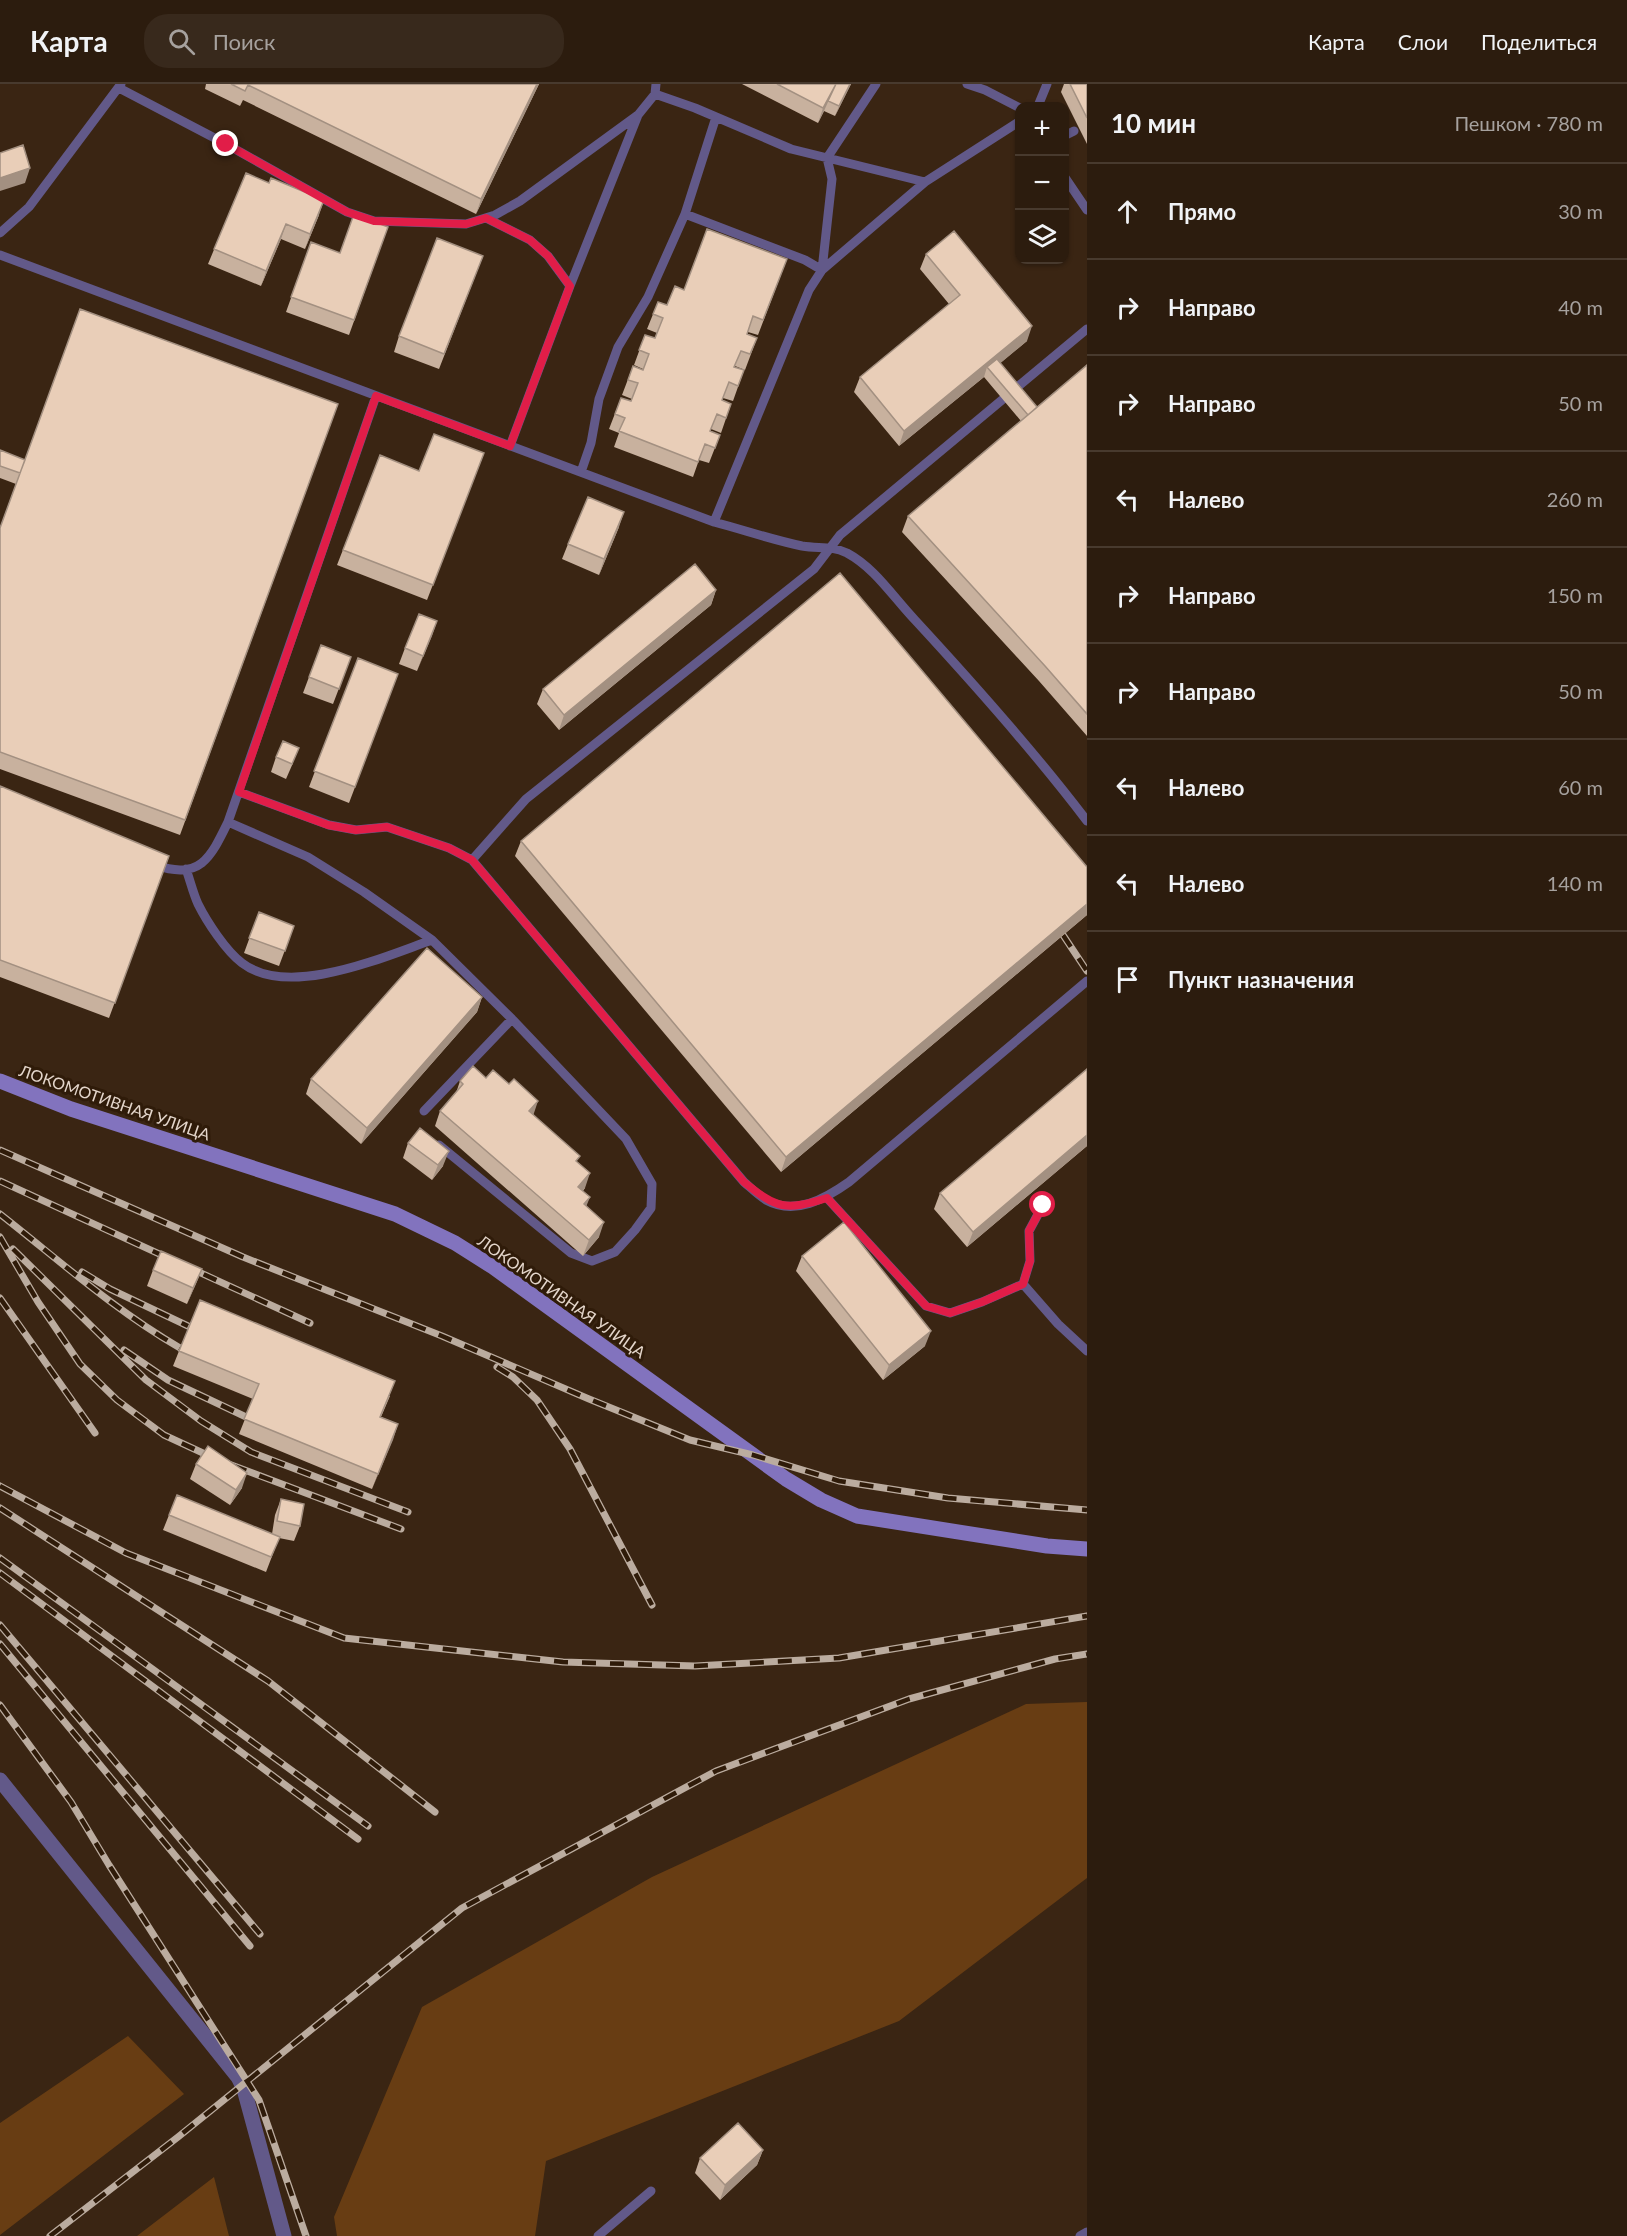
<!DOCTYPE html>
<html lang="ru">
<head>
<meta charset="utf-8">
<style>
	:root { --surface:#2c1c0e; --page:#38291c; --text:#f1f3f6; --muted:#a6a19e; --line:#483a2e }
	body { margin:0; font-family:Lato,sans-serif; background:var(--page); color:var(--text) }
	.controls { position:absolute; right:18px; top:18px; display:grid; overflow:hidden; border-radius:12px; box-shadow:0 2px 4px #0004 }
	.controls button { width:54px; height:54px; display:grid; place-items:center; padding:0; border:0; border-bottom:2px solid var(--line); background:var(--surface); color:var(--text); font:30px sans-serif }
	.stop { position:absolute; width:18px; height:18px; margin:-14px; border:4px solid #e11d48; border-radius:50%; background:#fff }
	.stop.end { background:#e11d48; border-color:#fff; box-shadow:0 2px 6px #0008 }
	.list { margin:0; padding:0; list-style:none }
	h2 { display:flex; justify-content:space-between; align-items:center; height:78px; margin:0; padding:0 24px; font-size:26px }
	h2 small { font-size:20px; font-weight:400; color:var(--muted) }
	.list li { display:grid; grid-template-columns:39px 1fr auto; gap:18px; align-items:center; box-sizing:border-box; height:96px; padding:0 24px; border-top:2px solid var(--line) }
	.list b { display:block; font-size:22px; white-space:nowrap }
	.list em { font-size:20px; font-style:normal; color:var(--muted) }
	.icon { flex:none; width:33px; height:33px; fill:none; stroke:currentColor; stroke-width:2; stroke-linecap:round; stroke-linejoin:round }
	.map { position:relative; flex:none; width:1087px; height:2152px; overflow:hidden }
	header { display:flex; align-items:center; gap:36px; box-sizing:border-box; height:84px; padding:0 30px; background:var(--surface); border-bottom:2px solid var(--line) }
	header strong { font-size:28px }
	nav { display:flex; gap:33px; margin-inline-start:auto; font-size:21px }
	.search { width:420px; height:54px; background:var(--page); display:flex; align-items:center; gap:15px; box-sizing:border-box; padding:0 21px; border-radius:24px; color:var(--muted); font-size:22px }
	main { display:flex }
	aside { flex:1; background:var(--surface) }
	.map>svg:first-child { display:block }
	.green { fill:#683d13 }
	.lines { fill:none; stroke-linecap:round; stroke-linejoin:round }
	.service { stroke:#625989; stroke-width:9 }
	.tertiary { stroke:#625989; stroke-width:15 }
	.secondary { stroke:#8273be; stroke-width:15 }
	.rail-casing { stroke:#bbac9f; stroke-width:7 }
	.rail { stroke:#2f1b09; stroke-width:4.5; stroke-dasharray:14; stroke-linecap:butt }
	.wall { fill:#c8b19e }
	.shaded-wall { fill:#a39081 }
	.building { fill:#e9ceb8; stroke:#a39081; stroke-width:1.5 }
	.route { stroke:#e11d48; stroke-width:8 }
	.labels { text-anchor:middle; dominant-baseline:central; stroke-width:6; stroke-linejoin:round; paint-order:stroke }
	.street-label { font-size:16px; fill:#e4d6cb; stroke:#2f1b09 }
</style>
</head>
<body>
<header>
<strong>Карта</strong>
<div class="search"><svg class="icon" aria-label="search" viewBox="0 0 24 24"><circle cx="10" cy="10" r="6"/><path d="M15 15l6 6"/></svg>Поиск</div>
<nav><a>Карта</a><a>Слои</a><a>Поделиться</a></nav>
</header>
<main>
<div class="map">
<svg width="1087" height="2152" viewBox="0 0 1087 2152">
	<rect width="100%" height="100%" fill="#3a2513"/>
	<!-- green -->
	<path class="green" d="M 1087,1618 L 1087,1794 L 899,1937 L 546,2077 L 535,2152 L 337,2152 L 334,2133 L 422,1923 L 652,1793 L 1026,1620 Z
		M 128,1952 L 184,2010 L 0,2151 L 0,2039 Z
		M 214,2093 L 229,2152 L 137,2152 Z"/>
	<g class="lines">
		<!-- service -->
		<path class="service" d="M 656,0 L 655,10 L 695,24 L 791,65 L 925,98
			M 967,0 L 985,6 L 1020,24
			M 119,4 L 226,60 L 347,128 L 374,137 L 466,140 L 495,131 L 520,117 L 638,31
			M 1038,22 L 1047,0
			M 1064,52 L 1074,47
			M 1064,92 L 1087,126
			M 685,130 L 805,176 L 822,186 L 832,95 L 827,74 L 876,0
			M 486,134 L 530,156 L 548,172 L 570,202
			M 0,149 L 29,123 L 121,0
			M 0,171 L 714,438 C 744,446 773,456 802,462 C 819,465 830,461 847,469 C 875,484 893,513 915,536 C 975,601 1034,667 1087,737
			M 510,362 L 570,202 L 638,31 L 655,10
			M 581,388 L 591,359 L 599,315 L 618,263 L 648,213 L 685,130 L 716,33
			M 714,438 L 809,206 L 822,186 L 925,98 L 1020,37
			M 239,708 L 329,741 L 356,746 L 387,743 L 449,764 L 472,776 L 744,1098 C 751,1104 758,1111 766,1116 C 795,1132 825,1115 849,1098 L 1087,897
			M 228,738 L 308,773 L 364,808 L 432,856 L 512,935 L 626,1055 L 652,1100 L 651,1124 L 635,1146 L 615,1168 L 592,1177 L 571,1169 L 439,1061
			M 472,776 L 526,715 L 814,485 L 840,451 L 1087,245
			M 156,781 C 200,797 211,773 228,738 L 376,312
			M 186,785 C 190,796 193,809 198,820 C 207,838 226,867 242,879 C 289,915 383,873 432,856
			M 424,1027 L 512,935
			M 827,1114 L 926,1222 L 950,1229 L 982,1218 L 1023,1200 L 1030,1177 L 1029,1147 L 1043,1121
			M 1023,1200 L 1058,1240 L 1087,1267
			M 598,2152 L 651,2107
			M 1080,2152 L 1087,2148"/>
		<!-- tertiary -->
		<path class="tertiary" d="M 0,1696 L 238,1993 L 244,2005 L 284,2152"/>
		<!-- secondary -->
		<path class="secondary" d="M 0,997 L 71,1025 L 395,1130 L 455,1159 L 493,1183 L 786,1395 L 821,1416 L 857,1432 L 1047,1462 L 1087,1465"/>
		<defs>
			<path id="rail" d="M 1063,851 L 1087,887
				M 0,1066 L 243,1173 L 442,1252 L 589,1315 L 690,1356 L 753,1371 L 839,1397 L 948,1414 L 1087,1426
				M 0,1097 L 310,1239
				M 0,1130 C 60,1177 113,1225 180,1264
				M 0,1153 L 38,1218 L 80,1280 L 117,1316 L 164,1351 L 218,1376 L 401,1445
				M 13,1165 L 146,1296 L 201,1337 L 251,1368 L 408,1428
				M 82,1188 L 110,1205 L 188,1242
				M 0,1214 L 95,1349
				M 124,1266 L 168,1296 L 244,1332
				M 497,1283 L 513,1293 L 537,1316 L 570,1365 L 652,1521
				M 0,1402 L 126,1469 L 344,1554 L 563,1578 L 695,1582 L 839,1574 L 1087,1532
				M 0,1424 L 268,1597 L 435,1728
				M 0,1474 L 368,1742
				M 0,1489 L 358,1755
				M 0,1541 L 260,1850
				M 0,1560 L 250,1862
				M 0,1621 L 71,1718 L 109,1781 L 259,2016 L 306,2152
				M 50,2152 L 178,2053 L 462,1824 L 716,1687 L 909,1615 L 1055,1575 L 1087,1570"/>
		</defs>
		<!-- rail casing -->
		<use href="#rail" class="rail-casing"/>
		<!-- rail -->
		<use href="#rail" class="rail"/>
	</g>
	<!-- wall -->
	<path class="wall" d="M 206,0 L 539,0 L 476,130 L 243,16 L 240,22 L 205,5 Z
		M 742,0 L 851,0 L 835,32 L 824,27 L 818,39 Z
		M 1064,0 L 1087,0 L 1087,60 L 1061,8 Z
		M 246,89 L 319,131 L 305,165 L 281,155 L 261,202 L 208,180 Z
		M 388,143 L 349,251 L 286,228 L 311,158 L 340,169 Z
		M 926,170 L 1027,257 L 1000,279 L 1037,323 L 1087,281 L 1087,652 L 1039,597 L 902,448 L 908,432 L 1021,337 L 984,293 L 899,362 L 854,308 L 860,293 L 949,220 L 920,185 Z
		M 483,172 L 439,285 L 394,268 L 399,252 Z
		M 787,175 L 758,251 L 748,248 L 747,250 L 757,254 L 745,286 L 735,282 L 735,283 L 744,286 L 733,317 L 723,314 L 722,317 L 731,320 L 721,349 L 711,345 L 710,347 L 720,351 L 709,379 L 699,376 L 693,393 L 614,363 L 619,349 L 609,345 L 621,314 L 631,317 L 632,315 L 622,311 L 633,282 L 643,286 L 643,285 L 634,281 L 645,251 L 655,254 L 657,249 L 647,245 L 658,218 L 667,221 L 684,206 Z
		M 338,320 L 180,751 L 0,685 L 0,444 L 16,400 L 0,394 L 0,366 L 25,376 Z
		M 484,369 L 427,516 L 337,481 L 380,371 L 419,387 Z
		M 619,443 L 599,491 L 562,475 L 568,460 Z
		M 716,506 L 711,521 L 559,646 L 537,620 L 543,605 Z
		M 437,537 L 417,587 L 399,580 L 405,564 Z
		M 321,561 L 351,573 L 333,620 L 303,609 Z
		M 358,574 L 398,590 L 349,719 L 309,703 Z
		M 276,673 L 293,679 L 286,695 L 271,688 Z
		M 0,702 L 169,772 L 109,934 L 0,893 Z
		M 521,757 L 1087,783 L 1087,831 L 781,1088 L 515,772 Z
		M 259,828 L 294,842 L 279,882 L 244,869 Z
		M 482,913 L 477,928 L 361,1060 L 306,1010 L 311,995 Z
		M 1087,985 L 1087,1062 L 967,1163 L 934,1125 L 940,1109 Z
		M 486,994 L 533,1031 L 578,1079 L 585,1104 L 583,1107 L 586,1123 L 599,1153 L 583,1172 L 435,1042 L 440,1027 L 456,1009 L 460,997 Z
		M 408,1059 L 443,1082 L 432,1096 L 403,1074 Z
		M 802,1172 L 925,1262 L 883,1296 L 796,1187 Z
		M 202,1185 L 187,1220 L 147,1202 L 153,1186 Z
		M 179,1267 L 390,1312 L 381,1333 L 398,1340 L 372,1405 L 239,1350 L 253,1315 L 173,1282 Z
		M 196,1380 L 242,1404 L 230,1421 L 190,1395 Z
		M 281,1415 L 300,1442 L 294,1457 L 279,1454 L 266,1488 L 163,1446 L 169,1431 L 272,1450 L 275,1431 Z
		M 763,2066 L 757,2081 L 720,2116 L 695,2089 L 700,2074 Z"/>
	<!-- shaded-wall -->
	<path class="shaded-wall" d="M 537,0 L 539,0 L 476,130 L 481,115 Z
		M 836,0 L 824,27 L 818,39 L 823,24 Z
		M 850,0 L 851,0 L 835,32 L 839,22 Z
		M 30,84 L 25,99 L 0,107 L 0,94 Z
		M 324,116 L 319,131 L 305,165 L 310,150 Z
		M 286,140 L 281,155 L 261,202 L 266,187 Z
		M 1032,242 L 1027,257 L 991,287 L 987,283 L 984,293 L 899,362 L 904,347 Z
		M 624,428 L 619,443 L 599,491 L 604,475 Z
		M 716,506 L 711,521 L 559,646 L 564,631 Z
		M 437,537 L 432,552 L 417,587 Z
		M 1087,820 L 1087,831 L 781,1088 L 786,1073 Z
		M 482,913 L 477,928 L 361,1060 L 367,1044 Z
		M 538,1017 L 533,1032 L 529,1027 Z
		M 1087,1051 L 1087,1062 L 967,1163 L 973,1148 Z
		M 449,1067 L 443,1082 L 432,1096 L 438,1081 Z
		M 590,1089 L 585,1104 L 573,1118 L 578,1103 Z
		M 590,1113 L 584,1128 L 584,1120 Z
		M 604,1138 L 599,1153 L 583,1172 L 589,1156 Z
		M 202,1185 L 196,1200 L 187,1220 L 193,1204 Z
		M 931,1247 L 925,1262 L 883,1296 L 889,1281 Z
		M 398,1340 L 393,1356 L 372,1405 Z
		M 247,1389 L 242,1404 L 230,1421 L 236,1406 Z
		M 763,2066 L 757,2081 L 720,2116 L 725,2101 Z"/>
	<!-- building -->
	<path class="building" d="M 231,0 L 537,0 L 481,115 L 248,1 L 245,7 Z
		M 777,0 L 836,0 L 823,24 Z
		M 836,0 L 850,0 L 839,22 L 828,17 Z
		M 1070,0 L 1087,0 L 1087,34 Z
		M 23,61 L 30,84 L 0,94 L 0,69 Z
		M 246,89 L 269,99 L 271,94 L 324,116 L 310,150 L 286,140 L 266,187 L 214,165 Z
		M 354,130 L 388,143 L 354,236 L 291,213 L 311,158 L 340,169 Z
		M 707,145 L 787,175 L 763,236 L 753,232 L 747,250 L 757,254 L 750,270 L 741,267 L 734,283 L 744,286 L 738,302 L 729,298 L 722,316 L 731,320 L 726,334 L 717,330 L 710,347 L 720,351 L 715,364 L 705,360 L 698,378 L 619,347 L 625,334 L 615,330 L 621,314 L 631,317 L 638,299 L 628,296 L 633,282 L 643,286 L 649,270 L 639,266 L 645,251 L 655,254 L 663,234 L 653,230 L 658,218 L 667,221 L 675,202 L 684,206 Z
		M 954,147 L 1032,242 L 904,347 L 860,293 L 960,211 L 926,170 Z
		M 437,154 L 483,172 L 444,270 L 399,252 Z
		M 80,225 L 338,320 L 185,736 L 0,668 L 0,444 Z
		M 997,275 L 1037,323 L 1028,331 L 987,283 Z
		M 1087,281 L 1087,630 L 1045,582 L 908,432 Z
		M 434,350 L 484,369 L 433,501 L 343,466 L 380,371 L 419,387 Z
		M 0,366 L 25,376 L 20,389 L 0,382 Z
		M 588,413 L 624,428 L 604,475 L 568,460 Z
		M 695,480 L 716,506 L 564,631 L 543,605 Z
		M 840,489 L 1087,783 L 1087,820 L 786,1073 L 521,757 Z
		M 419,530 L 437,537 L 423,572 L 405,564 Z
		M 321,561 L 351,573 L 339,605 L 309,593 Z
		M 358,574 L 398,590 L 355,703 L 314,687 Z
		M 283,657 L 299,664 L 292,680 L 276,673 Z
		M 0,702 L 169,772 L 115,919 L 0,876 Z
		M 259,828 L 294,842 L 285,867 L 249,854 Z
		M 427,864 L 482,913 L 367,1044 L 311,995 Z
		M 473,982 L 486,994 L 493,986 L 509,1000 L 514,995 L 538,1017 L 529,1027 L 580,1072 L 576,1077 L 590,1089 L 578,1103 L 590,1113 L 584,1120 L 604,1138 L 589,1156 L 440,1027 L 463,1000 L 460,997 Z
		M 1087,985 L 1087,1051 L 973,1148 L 940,1109 Z
		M 420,1044 L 449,1067 L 438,1081 L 408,1059 Z
		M 844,1138 L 931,1247 L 889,1281 L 802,1172 Z
		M 161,1167 L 202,1185 L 193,1204 L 153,1186 Z
		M 200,1216 L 395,1297 L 380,1333 L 398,1340 L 378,1390 L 244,1335 L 259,1300 L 179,1267 Z
		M 208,1362 L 247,1389 L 236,1406 L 196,1380 Z
		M 177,1411 L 280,1453 L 271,1473 L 169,1431 Z
		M 281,1415 L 304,1420 L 300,1442 L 277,1437 Z
		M 738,2039 L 763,2066 L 725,2101 L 700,2074 Z"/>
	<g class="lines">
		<!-- route -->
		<path class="route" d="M 226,60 L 347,128 L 374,137 L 466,140 L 486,134 L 530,156 L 548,172 L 570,202 L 510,362 L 376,312 L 239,708 L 328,741 L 356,746 L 387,743 L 449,764 L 472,776 L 744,1098 C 777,1125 785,1127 827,1114 L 926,1222 L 950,1229 L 982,1218 L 1023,1200 L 1030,1177 L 1029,1147 L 1043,1121"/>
	</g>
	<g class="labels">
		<!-- street labels -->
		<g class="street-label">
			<text transform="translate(115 1018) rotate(19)">ЛОКОМОТИВНАЯ УЛИЦА</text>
			<text transform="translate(562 1212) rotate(35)">ЛОКОМОТИВНАЯ УЛИЦА</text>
		</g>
	</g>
</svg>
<div class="controls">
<button>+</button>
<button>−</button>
<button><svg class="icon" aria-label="layers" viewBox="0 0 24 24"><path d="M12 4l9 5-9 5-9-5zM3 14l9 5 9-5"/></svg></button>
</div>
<div class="stop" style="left:1043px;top:1121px"></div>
<div class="stop end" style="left:226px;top:60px"></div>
</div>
<aside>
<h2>10 мин<small>Пешком · 780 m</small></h2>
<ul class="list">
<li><svg class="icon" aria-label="ahead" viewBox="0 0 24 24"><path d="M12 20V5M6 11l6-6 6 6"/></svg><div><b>Прямо</b></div><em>30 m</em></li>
<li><svg class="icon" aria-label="right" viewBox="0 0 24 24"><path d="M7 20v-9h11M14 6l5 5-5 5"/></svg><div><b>Направо</b></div><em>40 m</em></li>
<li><svg class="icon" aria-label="right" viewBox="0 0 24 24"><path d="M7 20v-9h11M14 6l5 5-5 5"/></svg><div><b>Направо</b></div><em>50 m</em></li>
<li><svg class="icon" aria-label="left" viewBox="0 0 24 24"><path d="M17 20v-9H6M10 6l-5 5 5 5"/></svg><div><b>Налево</b></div><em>260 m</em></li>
<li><svg class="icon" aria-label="right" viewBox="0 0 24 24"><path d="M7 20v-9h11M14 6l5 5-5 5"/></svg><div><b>Направо</b></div><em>150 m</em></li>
<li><svg class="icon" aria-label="right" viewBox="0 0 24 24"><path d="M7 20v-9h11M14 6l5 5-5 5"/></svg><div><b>Направо</b></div><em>50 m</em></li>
<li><svg class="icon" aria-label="left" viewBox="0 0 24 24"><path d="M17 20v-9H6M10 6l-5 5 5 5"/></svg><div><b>Налево</b></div><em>60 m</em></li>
<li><svg class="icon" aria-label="left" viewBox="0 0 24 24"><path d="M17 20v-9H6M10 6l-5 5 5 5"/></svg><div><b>Налево</b></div><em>140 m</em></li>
<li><svg class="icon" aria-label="arrive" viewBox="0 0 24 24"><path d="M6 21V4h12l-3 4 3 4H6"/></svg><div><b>Пункт назначения</b></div></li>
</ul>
</aside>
</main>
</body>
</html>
